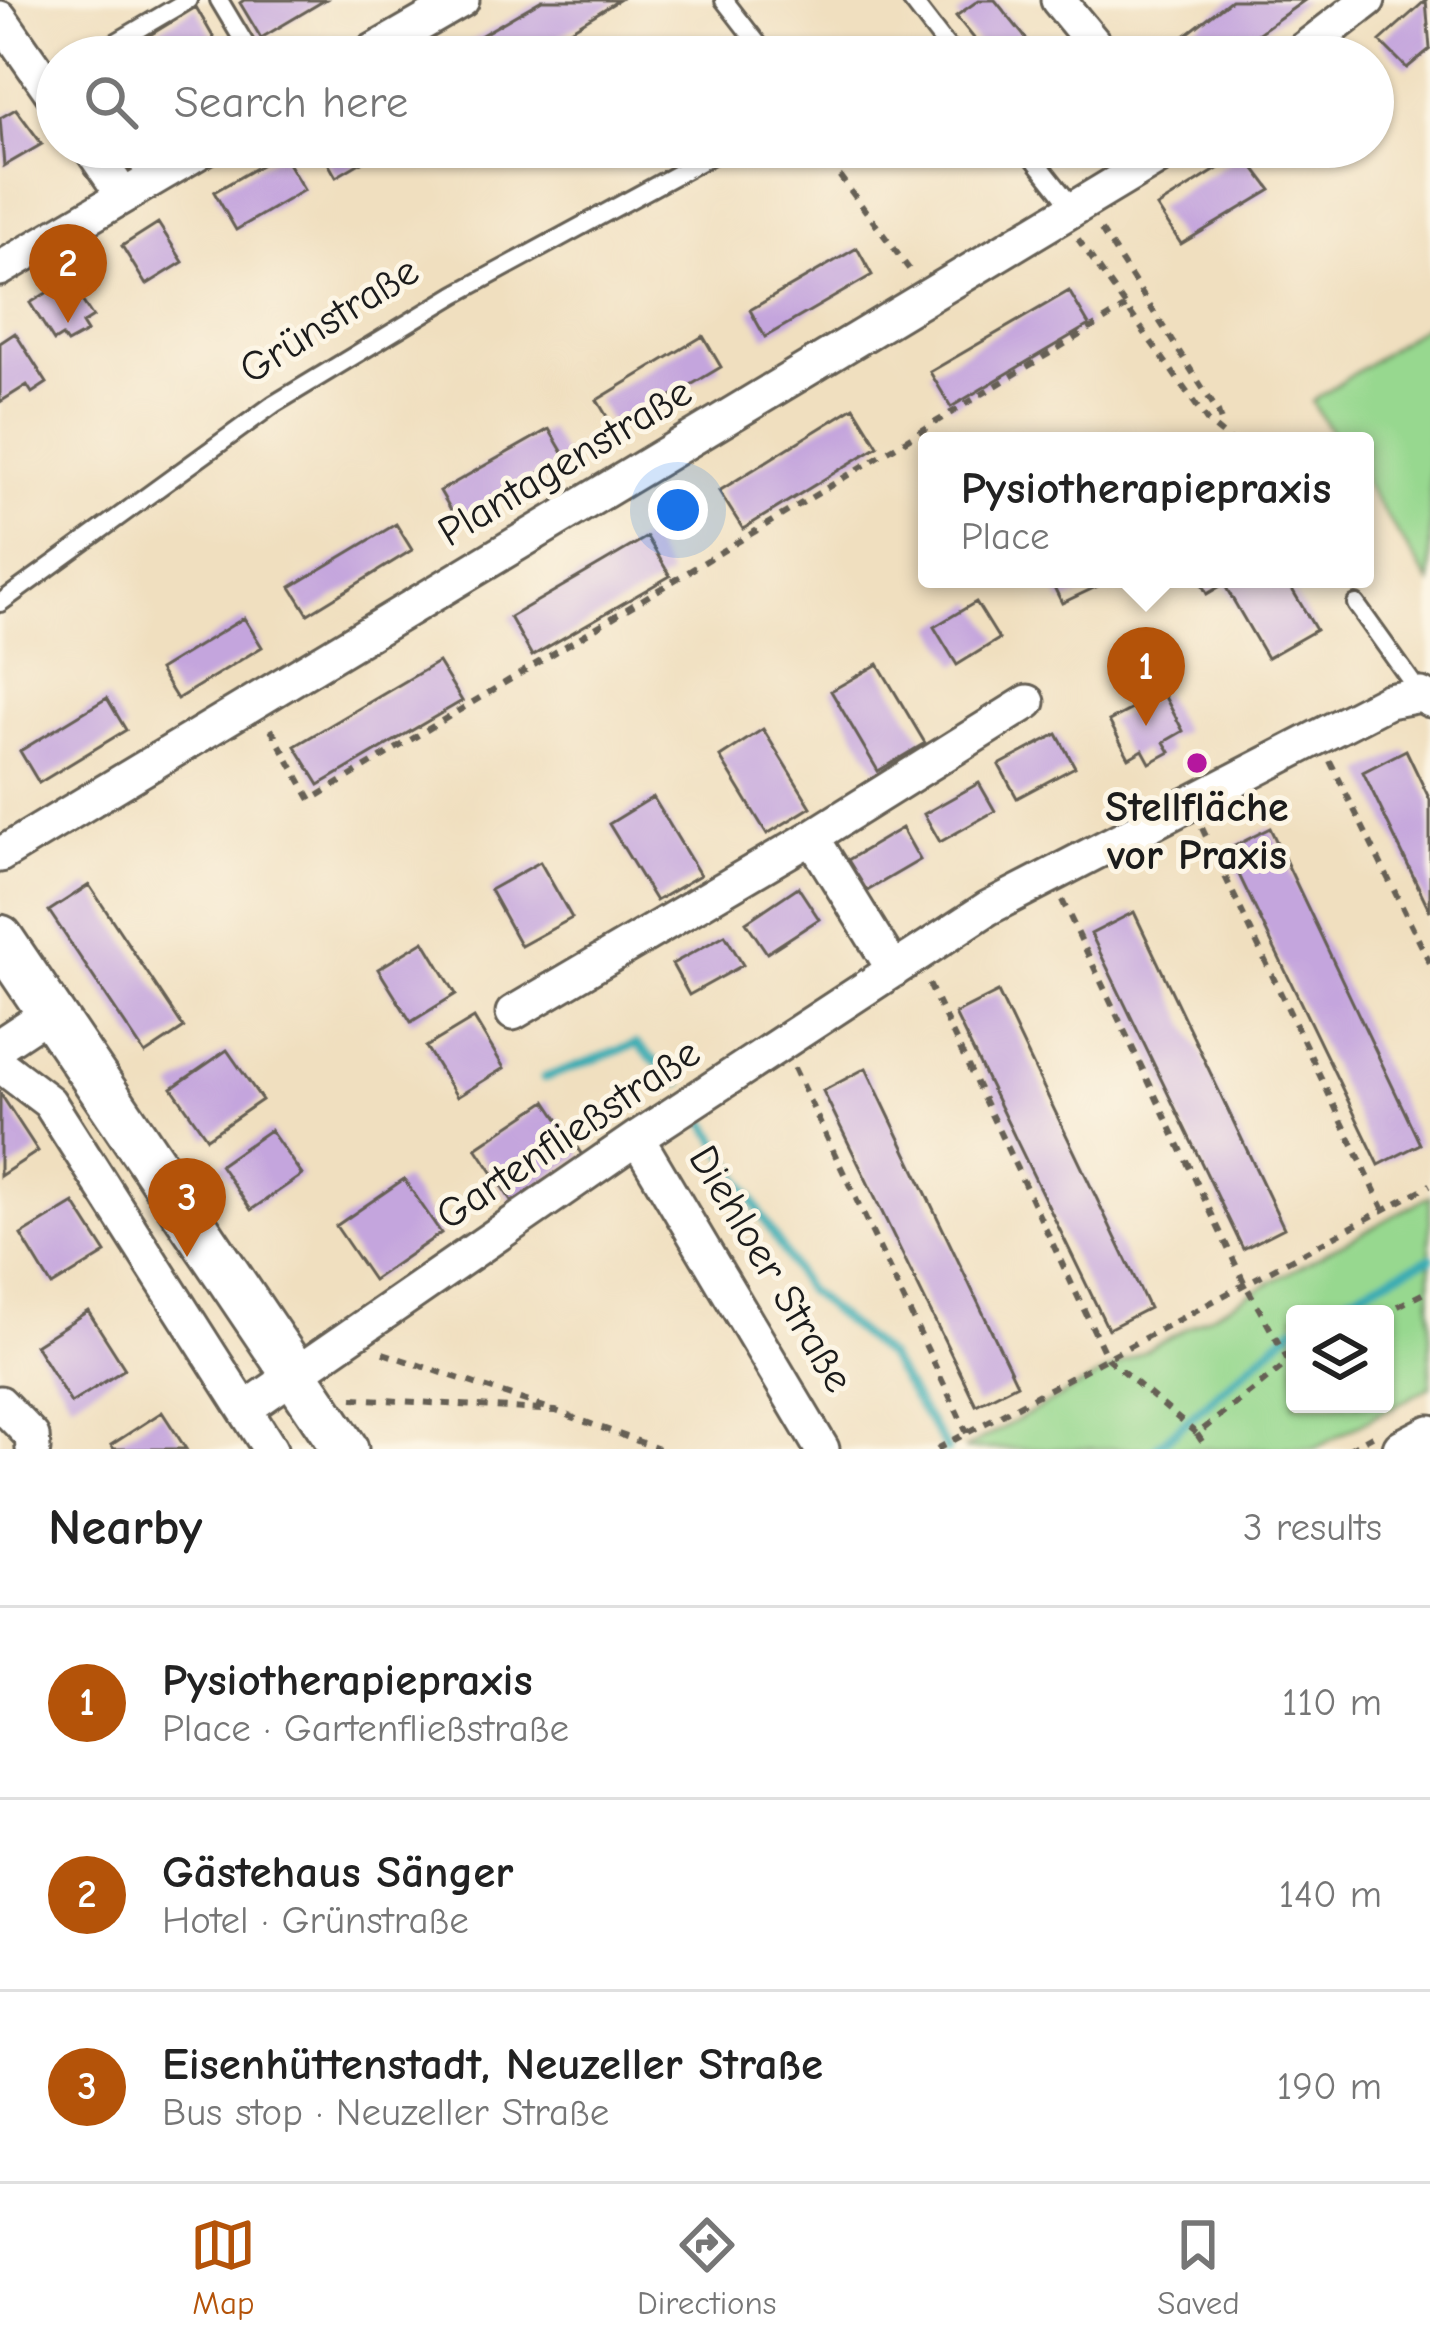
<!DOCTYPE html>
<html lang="en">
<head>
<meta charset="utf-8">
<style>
	:root { --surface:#fff; --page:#f2f2f2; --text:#222; --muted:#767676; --line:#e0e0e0; --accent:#b45309 }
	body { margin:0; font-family:"Comic Neue",sans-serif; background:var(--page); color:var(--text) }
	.controls { position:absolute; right:36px; bottom:36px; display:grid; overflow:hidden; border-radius:12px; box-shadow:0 3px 9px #0004 }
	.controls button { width:108px; height:108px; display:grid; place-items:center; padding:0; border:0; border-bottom:3px solid var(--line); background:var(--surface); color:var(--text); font:60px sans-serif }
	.you { position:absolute; left:678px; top:510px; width:42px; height:42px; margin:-30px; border:9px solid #fff; border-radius:50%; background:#1a73e8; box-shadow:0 0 0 18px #1a73e833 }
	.badge { display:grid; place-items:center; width:78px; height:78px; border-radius:50%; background:var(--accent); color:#fff; font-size:39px; font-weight:700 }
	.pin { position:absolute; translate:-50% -99px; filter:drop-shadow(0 3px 6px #0008) }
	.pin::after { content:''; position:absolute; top:63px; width:42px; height:36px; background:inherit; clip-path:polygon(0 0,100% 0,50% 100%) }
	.popup { position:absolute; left:918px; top:432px; width:456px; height:156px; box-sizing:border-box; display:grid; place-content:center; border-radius:12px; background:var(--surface); filter:drop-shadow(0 3px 9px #0005); font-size:39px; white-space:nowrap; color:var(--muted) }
	.popup b { font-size:45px; color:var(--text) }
	.popup::after { content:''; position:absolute; left:50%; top:100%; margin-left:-24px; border:24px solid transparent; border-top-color:var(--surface) }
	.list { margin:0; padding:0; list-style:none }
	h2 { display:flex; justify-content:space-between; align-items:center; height:156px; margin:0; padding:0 48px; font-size:51px }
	h2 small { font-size:39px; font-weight:400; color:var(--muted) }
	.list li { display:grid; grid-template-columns:78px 1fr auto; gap:36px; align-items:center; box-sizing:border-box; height:192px; padding:0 48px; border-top:3px solid var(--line) }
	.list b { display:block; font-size:45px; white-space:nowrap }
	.list p { margin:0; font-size:39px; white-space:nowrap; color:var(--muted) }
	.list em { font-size:39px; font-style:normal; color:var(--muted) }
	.icon { flex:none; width:66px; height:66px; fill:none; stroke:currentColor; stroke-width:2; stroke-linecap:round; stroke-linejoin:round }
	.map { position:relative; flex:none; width:1430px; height:1449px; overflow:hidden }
	.search { position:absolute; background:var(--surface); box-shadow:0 3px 9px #0004; left:36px; right:36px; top:36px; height:132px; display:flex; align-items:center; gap:30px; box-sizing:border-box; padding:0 42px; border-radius:66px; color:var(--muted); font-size:45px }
	.sheet { height:732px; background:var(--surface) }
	nav { display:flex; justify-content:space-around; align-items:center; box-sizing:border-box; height:168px; border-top:3px solid var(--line); background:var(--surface); font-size:33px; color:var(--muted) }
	nav a { display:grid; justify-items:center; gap:6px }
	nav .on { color:var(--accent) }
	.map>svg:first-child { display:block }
	.green { fill:#97d88f; stroke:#5a7a56; stroke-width:3; fill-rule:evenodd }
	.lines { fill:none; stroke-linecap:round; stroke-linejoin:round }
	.stream { stroke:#3aacb2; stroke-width:9 }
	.building { fill:#c4a5dd }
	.service-casing { stroke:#666055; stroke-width:22 }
	.minor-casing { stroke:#666055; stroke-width:39 }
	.tertiary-casing { stroke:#666055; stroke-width:45 }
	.secondary-casing { stroke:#666055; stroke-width:51 }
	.path { stroke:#666055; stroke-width:6; stroke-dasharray:9 9; stroke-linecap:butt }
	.service { stroke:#fff; stroke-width:16 }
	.minor { stroke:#fff; stroke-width:33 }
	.tertiary { stroke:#fff; stroke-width:39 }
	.secondary { stroke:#fff; stroke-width:45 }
	.poi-dot { fill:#b5179e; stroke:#fcf5e5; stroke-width:4.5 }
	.labels { text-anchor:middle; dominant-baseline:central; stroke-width:10; stroke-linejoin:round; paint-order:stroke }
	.street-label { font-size:42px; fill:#1c1c1c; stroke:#fcf5e5 }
	.poi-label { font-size:42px; font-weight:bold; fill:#1c1c1c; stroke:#fcf5e5 }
</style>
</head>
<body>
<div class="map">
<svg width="1430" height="1449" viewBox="0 0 1430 1449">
	<rect width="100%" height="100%" fill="#fcf5e5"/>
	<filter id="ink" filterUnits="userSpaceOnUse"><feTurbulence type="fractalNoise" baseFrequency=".00833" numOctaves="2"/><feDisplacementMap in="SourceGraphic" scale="24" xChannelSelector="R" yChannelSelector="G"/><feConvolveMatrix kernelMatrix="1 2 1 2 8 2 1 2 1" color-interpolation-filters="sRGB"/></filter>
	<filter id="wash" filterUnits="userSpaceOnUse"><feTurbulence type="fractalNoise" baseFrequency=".004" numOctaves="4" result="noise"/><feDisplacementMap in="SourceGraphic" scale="48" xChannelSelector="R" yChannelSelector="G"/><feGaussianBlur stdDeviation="2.7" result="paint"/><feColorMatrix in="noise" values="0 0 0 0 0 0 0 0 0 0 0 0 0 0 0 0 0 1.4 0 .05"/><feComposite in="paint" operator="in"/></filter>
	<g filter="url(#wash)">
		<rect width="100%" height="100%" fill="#f0dfbf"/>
		<!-- green -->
		<path class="green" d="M 1430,322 L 1430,583 L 1365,483 L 1365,441 L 1337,441 L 1312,402 Z
			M 1430,1196 L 1430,1387 L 1314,1449 L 964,1449 ZM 1295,1314 L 1385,1314 L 1385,1404 L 1295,1404 Z"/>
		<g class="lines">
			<!-- stream -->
			<path class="stream" d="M 544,1078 L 636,1044 L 680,1083
				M 704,1119 L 806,1289 L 887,1356 L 947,1449
				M 1313,1314 L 1430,1258
				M 1155,1449 L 1295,1326"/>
		</g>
		<g id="blocks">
			<!-- building -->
			<path class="building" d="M 244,0 L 325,0 L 261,38 L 240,3 Z
				M 542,0 L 619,0 L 526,57 L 444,57 Z
				M 979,0 L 995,0 L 1041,57 L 989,57 L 956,16 Z
				M 1231,0 L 1305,0 L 1225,57 L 1157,57 Z
				M 1426,0 L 1430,49 L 1407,68 L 1380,41 Z
				M 196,7 L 216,42 L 189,57 L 114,57 Z
				M 16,109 L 42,144 L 4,166 L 0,118 Z
				M 319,147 L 387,147 L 336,177 Z
				M 282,153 L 304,190 L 236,230 L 214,192 Z
				M 1243,153 L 1271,190 L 1181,244 L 1157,207 Z
				M 158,223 L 183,262 L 146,285 L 122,246 Z
				M 857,248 L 872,275 L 765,337 L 750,310 Z
				M 68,280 L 93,317 L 82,324 L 87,332 L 67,343 L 62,336 L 54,341 L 30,303 Z
				M 1069,291 L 1089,325 L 951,407 L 930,372 Z
				M 15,333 L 47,383 L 32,393 L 27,385 L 0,402 L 0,343 Z
				M 703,336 L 721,367 L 615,430 L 597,400 Z
				M 854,407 L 878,446 L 743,529 L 719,491 Z
				M 549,429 L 566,458 L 457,520 L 440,491 Z
				M 396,524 L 412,550 L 308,614 L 291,587 Z
				M 647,537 L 670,576 L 532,656 L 510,617 Z
				M 1050,579 L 1100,579 L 1102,584 L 1062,603 Z
				M 1199,579 L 1286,579 L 1316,630 L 1267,658 L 1224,584 L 1207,594 Z
				M 976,602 L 999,639 L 957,665 L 934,627 Z
				M 244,618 L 262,647 L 177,699 L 159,670 Z
				M 438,662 L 462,701 L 319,785 L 295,746 Z
				M 878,664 L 925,743 L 878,771 L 831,691 Z
				M 1163,693 L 1183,731 L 1164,742 L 1170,752 L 1150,763 L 1143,750 L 1129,758 L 1109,721 Z
				M 107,698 L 126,730 L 39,783 L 20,751 Z
				M 763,729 L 811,807 L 767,834 L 720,757 Z
				M 1057,734 L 1075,767 L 1017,798 L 999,765 Z
				M 1406,750 L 1430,800 L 1430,911 L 1363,772 Z
				M 979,783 L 995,811 L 940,842 L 924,814 Z
				M 653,797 L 700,875 L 656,901 L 609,824 Z
				M 902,828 L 920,860 L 867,891 L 848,860 Z
				M 1270,828 L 1420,1144 L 1379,1165 L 1227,850 Z
				M 540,862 L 572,918 L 521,946 L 490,890 Z
				M 89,885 L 184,1028 L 145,1054 L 49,911 Z
				M 798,887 L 819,919 L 767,953 L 746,922 Z
				M 1134,912 L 1284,1228 L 1243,1249 L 1091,934 Z
				M 725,935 L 743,965 L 689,995 L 672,964 Z
				M 424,941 L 456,994 L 411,1022 L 378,969 Z
				M 998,992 L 1149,1308 L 1108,1329 L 955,1014 Z
				M 474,1018 L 504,1068 L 457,1097 L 426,1047 Z
				M 227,1050 L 262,1100 L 207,1138 L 172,1088 Z
				M 866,1068 L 1017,1384 L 976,1405 L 823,1091 Z
				M 0,1093 L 38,1151 L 0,1176 Z
				M 546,1101 L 582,1155 L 512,1202 L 476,1148 Z
				M 270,1130 L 302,1175 L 251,1210 L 220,1165 Z
				M 404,1179 L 441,1233 L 373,1280 L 336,1226 Z
				M 74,1203 L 106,1253 L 52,1286 L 21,1235 Z
				M 88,1311 L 125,1369 L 71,1403 L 35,1345 Z
				M 162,1412 L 186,1449 L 114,1449 L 111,1445 Z"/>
		</g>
	</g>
	<g filter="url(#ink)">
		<use href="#blocks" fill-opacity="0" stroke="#666055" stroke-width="3"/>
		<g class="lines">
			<defs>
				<path id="service" d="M 219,0 L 253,57
					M 724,0 L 768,57
					M 911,0 L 955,57
					M 91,57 L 188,0
					M 127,147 L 149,181
					M 1025,147 L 1074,209
					M 0,603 L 274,404 L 456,294 L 727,147
					M 1356,604 L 1421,695"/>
				<path id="minor" d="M 1058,0 L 1105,57
					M 0,18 L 57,100
					M 363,57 L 462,0
					M 1294,57 L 1368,0
					M 90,147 L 123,195
					M 0,269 L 207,147
					M 0,855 L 1176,147
					M 894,970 L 812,837 L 1028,702
					M 513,1013 L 812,837
					M 0,1045 L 50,1012
					M 0,1065 L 49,1102 L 270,1449
					M 637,1138 L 822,1449
					M 0,1403 L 32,1436 L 33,1449
					M 245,1409 L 637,1138 L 988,908 L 1388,701 L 1421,695 L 1430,700"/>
				<path id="tertiary" d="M 1403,1449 L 1430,1435"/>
				<path id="secondary" d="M 0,938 L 345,1449"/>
			</defs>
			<!-- service casing -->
			<use href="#service" class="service-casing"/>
			<!-- minor casing -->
			<use href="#minor" class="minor-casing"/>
			<!-- tertiary casing -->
			<use href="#tertiary" class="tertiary-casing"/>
			<!-- secondary casing -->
			<use href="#secondary" class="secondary-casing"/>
			<!-- path -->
			<path class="path" d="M 818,147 L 909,269
				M 1101,230 L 1218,412 L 1223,428
				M 1078,239 L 1208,422 L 1231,441
				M 271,729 L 311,800 L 1126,307
				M 1330,761 L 1430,963
				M 1202,828 L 1384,1210
				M 1062,900 L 1245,1284 L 1288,1360
				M 929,984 L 1107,1358 L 1197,1434 L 1295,1357
				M 794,1068 L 967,1433
				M 1382,1314 L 1430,1290
				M 383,1353 L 547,1408
				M 353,1398 L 556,1411 L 659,1449
				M 1197,1434 L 1207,1449
				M 937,1449 L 1430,1185
				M 1349,1449 L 1374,1435"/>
			<!-- service -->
			<use href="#service" class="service"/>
			<!-- minor -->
			<use href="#minor" class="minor"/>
			<!-- tertiary -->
			<use href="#tertiary" class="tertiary"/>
			<!-- secondary -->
			<use href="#secondary" class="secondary"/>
		</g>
	</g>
	<!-- markers -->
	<circle class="poi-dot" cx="1197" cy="763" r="12"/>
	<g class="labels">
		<!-- street labels -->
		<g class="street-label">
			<text transform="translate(329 320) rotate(-32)">Grünstraße</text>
			<text transform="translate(565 462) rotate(-31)">Plantagenstraße</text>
			<text transform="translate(568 1134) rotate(-34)">Gartenfließstraße</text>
			<text transform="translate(771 1269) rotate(59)">Diehloer Straße</text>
		</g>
		<!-- poi labels -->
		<g class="poi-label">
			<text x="1197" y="807">Stellfläche<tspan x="1197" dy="48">vor Praxis</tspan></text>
		</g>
	</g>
</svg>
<div class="controls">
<button><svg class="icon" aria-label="layers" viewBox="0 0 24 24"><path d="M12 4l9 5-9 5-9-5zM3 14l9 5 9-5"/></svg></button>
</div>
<div class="you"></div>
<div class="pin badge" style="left:1146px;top:726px">1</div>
<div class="popup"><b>Pysiotherapiepraxis</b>Place</div>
<div class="pin badge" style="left:68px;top:323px">2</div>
<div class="pin badge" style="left:187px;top:1257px">3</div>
<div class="search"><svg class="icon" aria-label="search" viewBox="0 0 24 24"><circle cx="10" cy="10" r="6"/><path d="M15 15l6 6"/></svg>Search here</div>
</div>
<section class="sheet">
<h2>Nearby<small>3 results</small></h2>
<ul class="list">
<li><span class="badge">1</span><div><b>Pysiotherapiepraxis</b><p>Place · Gartenfließstraße</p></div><em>110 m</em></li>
<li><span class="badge">2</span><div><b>Gästehaus Sänger</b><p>Hotel · Grünstraße</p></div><em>140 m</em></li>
<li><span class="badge">3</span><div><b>Eisenhüttenstadt, Neuzeller Straße</b><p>Bus stop · Neuzeller Straße</p></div><em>190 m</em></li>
</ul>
</section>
<nav>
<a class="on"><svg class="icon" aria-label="map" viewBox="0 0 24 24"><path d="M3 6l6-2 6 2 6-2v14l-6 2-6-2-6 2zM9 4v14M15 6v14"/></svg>Map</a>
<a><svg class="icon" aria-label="directions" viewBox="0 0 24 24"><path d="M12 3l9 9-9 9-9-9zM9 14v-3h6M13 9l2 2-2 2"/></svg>Directions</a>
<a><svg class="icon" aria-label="saved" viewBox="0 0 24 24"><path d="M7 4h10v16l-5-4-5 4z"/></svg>Saved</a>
</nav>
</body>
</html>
